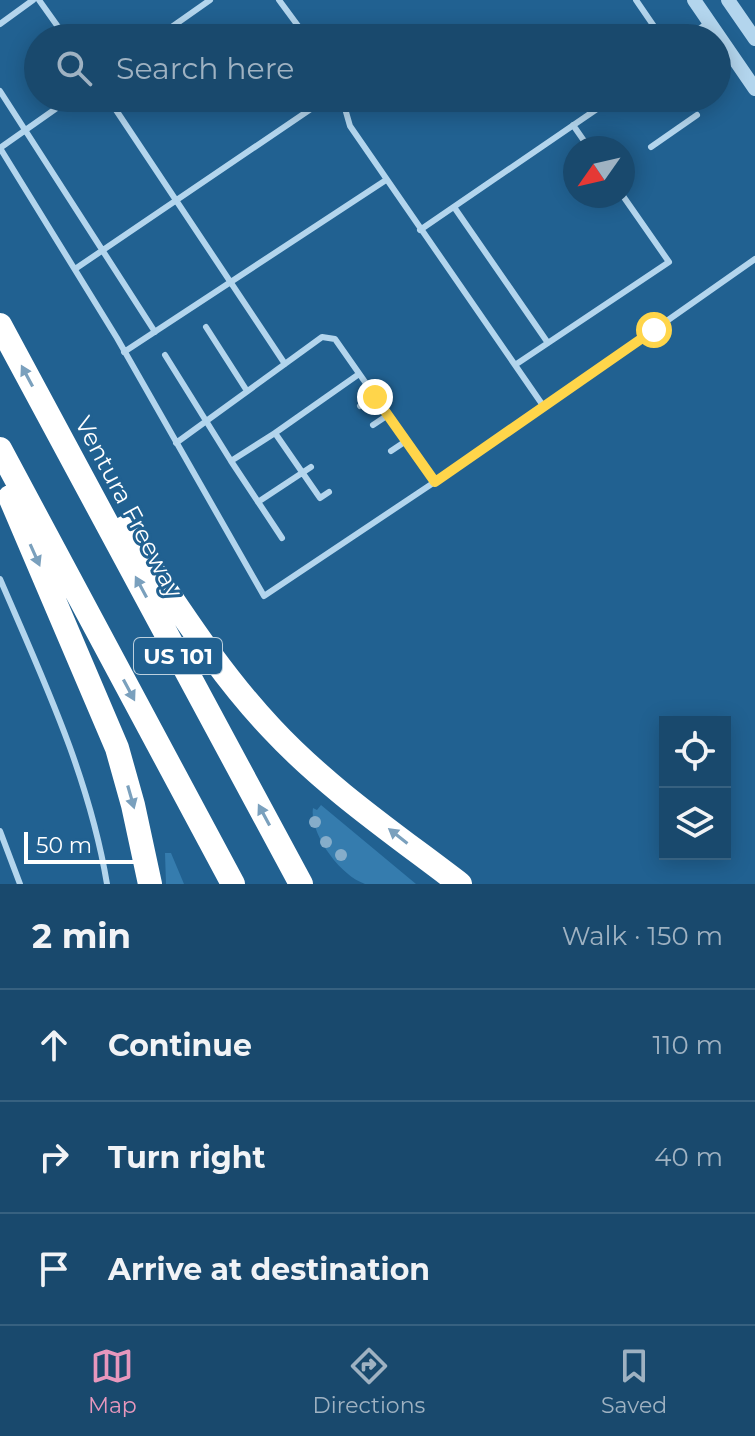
<!DOCTYPE html>
<html lang="en">
<head>
<meta charset="utf-8">
<style>
	:root { --surface:#19496d; --page:#265375; --text:#f1f3f6; --muted:#9fb2c2; --line:#376180; --accent:#e797bd }
	body { margin:0; font-family:Montserrat,sans-serif; background:var(--page); color:var(--text) }
	.controls { position:absolute; right:24px; bottom:24px; display:grid; overflow:hidden; border-radius:0px; box-shadow:0 4px 20px #0003 }
	.controls button { width:72px; height:72px; display:grid; place-items:center; padding:0; border:0; border-bottom:2px solid var(--line); background:var(--surface); color:var(--text); font:40px sans-serif }
	.compass { position:absolute; left:563px; top:136px; width:72px; height:72px; border-radius:50%; background:var(--surface); box-shadow:0 4px 20px #0003; rotate:236deg }
	.scale { position:absolute; left:24px; bottom:20px; width:118px; box-sizing:border-box; padding-left:8px; border:4px solid #fff; border-top:0; font-size:22px; line-height:28px; white-space:nowrap; color:#fff; -webkit-text-stroke:6px #216191; paint-order:stroke }
	.stop { position:absolute; width:24px; height:24px; margin:-18px; border:6px solid #ffd54a; border-radius:50%; background:#fff }
	.stop.end { background:#ffd54a; border-color:#fff; box-shadow:0 2px 8px #0008 }
	.list { margin:0; padding:0; list-style:none }
	h2 { display:flex; justify-content:space-between; align-items:center; height:104px; margin:0; padding:0 32px; font-size:34px }
	h2 small { font-size:26px; font-weight:400; color:var(--muted) }
	.list li { display:grid; grid-template-columns:52px 1fr auto; gap:24px; align-items:center; box-sizing:border-box; height:112px; padding:0 32px; border-top:2px solid var(--line) }
	.list b { display:block; font-size:30px; white-space:nowrap }
	.list em { font-size:26px; font-style:normal; color:var(--muted) }
	.icon { flex:none; width:44px; height:44px; fill:none; stroke:currentColor; stroke-width:2; stroke-linecap:round; stroke-linejoin:round }
	.map { position:relative; flex:none; width:755px; height:884px; overflow:hidden }
	.search { position:absolute; background:var(--surface); box-shadow:0 4px 20px #0003; left:24px; right:24px; top:24px; height:88px; display:flex; align-items:center; gap:20px; box-sizing:border-box; padding:0 28px; border-radius:44px; color:var(--muted); font-size:30px }
	.sheet { height:440px; background:var(--surface) }
	nav { display:flex; justify-content:space-around; align-items:center; box-sizing:border-box; height:112px; border-top:2px solid var(--line); background:var(--surface); font-size:22px; color:var(--muted) }
	nav a { display:grid; justify-items:center; gap:4px }
	nav .on { color:var(--accent) }
	.map>svg:first-child { display:block }
	.green { fill:#357cae }
	.lines { fill:none; stroke-linecap:round; stroke-linejoin:round }
	.service { stroke:#b3d5ed; stroke-width:6 }
	.tertiary { stroke:#b3d5ed; stroke-width:14 }
	.motorway { stroke:#fff; stroke-width:24 }
	.tree { fill:#86adca }
	.oneway { fill:#7aa0bd }
	.route { stroke:#ffd54a; stroke-width:10 }
	.labels { text-anchor:middle; dominant-baseline:central; stroke-width:6; stroke-linejoin:round; paint-order:stroke }
	.shield { fill:#216191; stroke:#bcd0de; stroke-width:2 }
	.shield-label { font-size:22px; font-weight:bold; fill:#fff }
	.street-label { font-size:24px; fill:#fff; stroke:#216191 }
</style>
</head>
<body>
<div class="map">
<svg width="755" height="884" viewBox="0 0 755 884">
	<rect width="100%" height="100%" fill="#216191"/>
	<!-- green -->
	<path class="green" d="M 321,805 L 416,884 C 401,884 378,884 365,884 C 340,876 309,833 313,808 L 317,810 Z
		M 165,853 L 171,853 L 184,884 L 166,884 Z"/>
	<g class="lines">
		<!-- service -->
		<path class="service" d="M 39,0 L 66,38
			M 279,0 L 307,38
			M 636,0 L 662,38
			M 0,24 L 33,0
			M 156,38 L 210,0
			M 687,38 L 709,22
			M 0,91 L 155,332
			M 108,98 L 285,364
			M 342,98 L 350,126 L 544,407
			M 573,125 L 589,148
			M 651,147 L 697,115
			M 0,148 L 117,338 L 264,596 L 493,443 L 755,259
			M 0,148 L 71,98
			M 454,207 L 548,343
			M 420,230 L 613,98
			M 75,269 L 327,98
			M 206,327 L 247,391
			M 124,352 L 386,180
			M 165,355 L 231,461 L 275,433
			M 515,365 L 669,262 L 623,196
			M 360,406 L 375,397
			M 373,425 L 388,415
			M 176,443 L 322,337 L 335,339 L 435,482
			M 391,451 L 406,441
			M 231,461 L 282,538
			M 329,492 L 320,498 L 275,433 L 359,374
			M 258,502 L 311,467
			M 0,579 C 43,679 89,776 107,884
			M 0,831 L 20,884"/>
		<!-- tertiary -->
		<path class="tertiary" d="M 694,0 L 755,89
			M 728,0 L 755,39"/>
		<!-- motorway -->
		<path class="motorway" d="M 0,325 L 301,884
			M 0,449 L 233,884
			M 10,497 L 117,748 L 133,805 L 150,884
			M 124,528 C 171,596 215,669 272,729 C 327,788 396,835 460,884"/>
	</g>
	<!-- trees -->
	<g class="tree">
		<circle cx="315" cy="822" r="6"/>
		<circle cx="326" cy="842" r="6"/>
		<circle cx="341" cy="855" r="6"/>
	</g>
	<!-- one-way arrows -->
	<defs><path id="oneway-solid" d="M-6-.8H1V-3.2L6.5 0L1 3.2V.8H-6Z" transform="scale(2)"/></defs>
	<g class="oneway">
		<use href="#oneway-solid" transform="translate(27 376) rotate(-118)"/>
		<use href="#oneway-solid" transform="translate(35 555) rotate(66)"/>
		<use href="#oneway-solid" transform="translate(141 587) rotate(-118)"/>
		<use href="#oneway-solid" transform="translate(129 690) rotate(62)"/>
		<use href="#oneway-solid" transform="translate(131 797) rotate(74)"/>
		<use href="#oneway-solid" transform="translate(264 815) rotate(-118)"/>
		<use href="#oneway-solid" transform="translate(398 836) rotate(-142)"/>
	</g>
	<g class="lines">
		<!-- route -->
		<path class="route" d="M 375,397 L 435,482 L 654,330"/>
	</g>
	<g class="labels">
		<!-- shield labels -->
		<rect class="shield" x="134" y="638" width="88" height="36" rx="6"/>
		<g class="shield-label">
			<text x="178" y="656">US 101</text>
		</g>
		<!-- street labels -->
		<g class="street-label">
			<text transform="translate(129 507) rotate(62)">Ventura Freeway</text>
		</g>
	</g>
</svg>
<div class="controls">
<button><svg class="icon" aria-label="locate" viewBox="0 0 24 24"><circle cx="12" cy="12" r="6"/><path d="M12 2v4M12 18v4M2 12h4M18 12h4"/></svg></button>
<button><svg class="icon" aria-label="layers" viewBox="0 0 24 24"><path d="M12 4l9 5-9 5-9-5zM3 14l9 5 9-5"/></svg></button>
</div>
<svg class="compass" viewBox="-18 -18 36 36"><path d="M0-13l5 13h-10z" fill="#e53935"/><path d="M0 13l5-13h-10z" fill="#9fb2c2"/></svg>
<div class="scale">50 m</div>
<div class="stop" style="left:654px;top:330px"></div>
<div class="stop end" style="left:375px;top:397px"></div>
<div class="search"><svg class="icon" aria-label="search" viewBox="0 0 24 24"><circle cx="10" cy="10" r="6"/><path d="M15 15l6 6"/></svg>Search here</div>
</div>
<section class="sheet">
<h2>2 min<small>Walk · 150 m</small></h2>
<ul class="list">
<li><svg class="icon" aria-label="ahead" viewBox="0 0 24 24"><path d="M12 20V5M6 11l6-6 6 6"/></svg><div><b>Continue</b></div><em>110 m</em></li>
<li><svg class="icon" aria-label="right" viewBox="0 0 24 24"><path d="M7 20v-9h11M14 6l5 5-5 5"/></svg><div><b>Turn right</b></div><em>40 m</em></li>
<li><svg class="icon" aria-label="arrive" viewBox="0 0 24 24"><path d="M6 21V4h12l-3 4 3 4H6"/></svg><div><b>Arrive at destination</b></div></li>
</ul>
</section>
<nav>
<a class="on"><svg class="icon" aria-label="map" viewBox="0 0 24 24"><path d="M3 6l6-2 6 2 6-2v14l-6 2-6-2-6 2zM9 4v14M15 6v14"/></svg>Map</a>
<a><svg class="icon" aria-label="directions" viewBox="0 0 24 24"><path d="M12 3l9 9-9 9-9-9zM9 14v-3h6M13 9l2 2-2 2"/></svg>Directions</a>
<a><svg class="icon" aria-label="saved" viewBox="0 0 24 24"><path d="M7 4h10v16l-5-4-5 4z"/></svg>Saved</a>
</nav>
</body>
</html>
